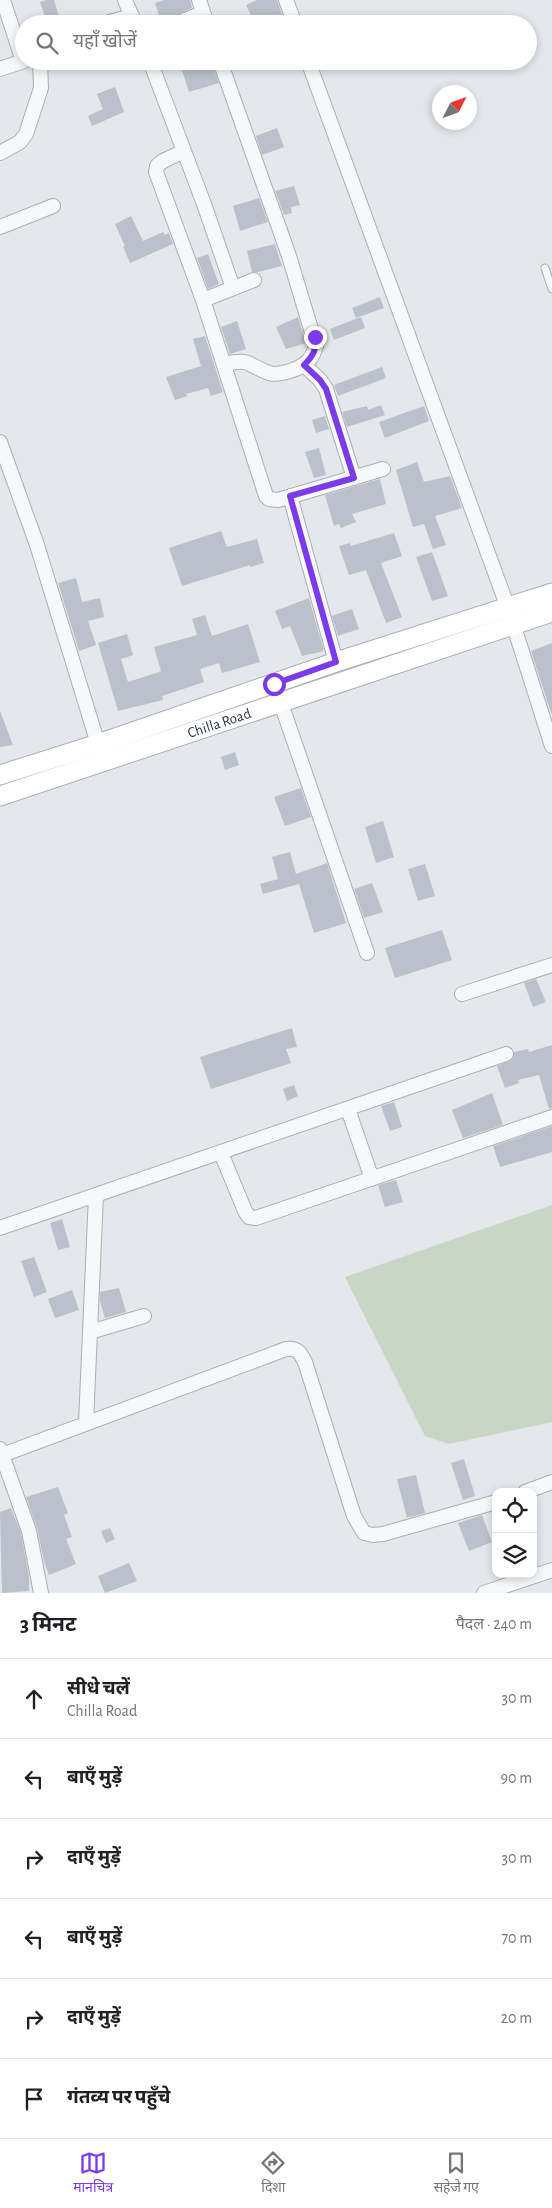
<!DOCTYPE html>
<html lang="hi">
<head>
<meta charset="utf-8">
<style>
	:root { --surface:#fff; --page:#f2f2f2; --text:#202124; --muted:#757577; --line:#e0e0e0; --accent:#7c3aed }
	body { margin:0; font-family:"Alegreya Sans","Noto Sans Devanagari",sans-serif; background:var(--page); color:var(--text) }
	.controls { position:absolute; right:15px; bottom:15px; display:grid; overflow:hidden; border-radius:10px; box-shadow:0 2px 8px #0003 }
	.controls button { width:45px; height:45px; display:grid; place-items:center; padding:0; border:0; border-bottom:1px solid var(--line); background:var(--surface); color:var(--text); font:25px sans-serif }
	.compass { position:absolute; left:432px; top:85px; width:45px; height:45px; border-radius:50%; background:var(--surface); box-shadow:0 2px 8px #0003; rotate:48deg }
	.stop { position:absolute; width:15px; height:15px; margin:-11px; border:4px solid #7c3aed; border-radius:50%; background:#fff }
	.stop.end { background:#7c3aed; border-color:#fff; box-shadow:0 1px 5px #0008 }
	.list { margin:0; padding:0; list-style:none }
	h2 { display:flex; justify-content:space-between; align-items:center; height:65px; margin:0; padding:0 20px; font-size:21px }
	h2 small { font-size:16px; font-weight:400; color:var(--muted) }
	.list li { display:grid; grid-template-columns:32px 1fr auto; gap:15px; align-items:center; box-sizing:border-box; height:80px; padding:0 20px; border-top:1px solid var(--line) }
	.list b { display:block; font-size:19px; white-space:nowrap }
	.list p { margin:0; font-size:16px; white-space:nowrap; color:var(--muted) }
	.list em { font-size:16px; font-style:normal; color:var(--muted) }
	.icon { flex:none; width:28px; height:28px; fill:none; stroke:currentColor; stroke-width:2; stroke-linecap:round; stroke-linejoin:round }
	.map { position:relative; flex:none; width:552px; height:1593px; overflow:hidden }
	.search { position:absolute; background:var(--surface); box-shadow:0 2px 8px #0003; left:15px; right:15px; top:15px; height:55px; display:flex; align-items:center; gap:12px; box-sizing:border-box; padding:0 18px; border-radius:28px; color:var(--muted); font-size:19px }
	.sheet { height:545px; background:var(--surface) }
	nav { display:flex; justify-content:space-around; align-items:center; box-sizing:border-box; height:70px; border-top:1px solid var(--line); background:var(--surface); font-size:14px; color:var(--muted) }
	nav a { display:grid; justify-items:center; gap:2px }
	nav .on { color:var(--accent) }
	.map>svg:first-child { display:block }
	.green { fill:#c9d6c5 }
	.building { fill:#bbc0ca }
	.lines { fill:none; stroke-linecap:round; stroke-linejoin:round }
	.lane-casing { stroke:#a9aeb7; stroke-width:9 }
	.street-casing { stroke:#a9aeb7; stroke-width:16 }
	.secondary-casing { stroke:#a9aeb7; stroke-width:21 }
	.lane { stroke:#f7f8fa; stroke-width:7 }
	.street { stroke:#f7f8fa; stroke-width:14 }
	.secondary { stroke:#fff; stroke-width:19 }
	.route { stroke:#7c3aed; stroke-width:6 }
	.labels { text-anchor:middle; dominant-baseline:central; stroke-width:4; stroke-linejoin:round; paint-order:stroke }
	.street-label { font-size:15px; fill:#2b3445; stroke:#f4f6f9 }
</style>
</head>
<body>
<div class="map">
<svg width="552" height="1593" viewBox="0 0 552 1593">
	<rect width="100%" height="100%" fill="#e4e7ec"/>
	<!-- green -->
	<path class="green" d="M 552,1205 L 552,1422 L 449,1444 L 425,1436 L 345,1277 Z"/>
	<!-- building -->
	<path class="building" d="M 46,0 L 54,0 L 59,16 L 46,20 L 40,2 Z
		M 164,0 L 190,0 L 192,8 L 161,22 L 155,3 Z
		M 257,0 L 277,0 L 284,20 L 278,24 L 255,24 L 246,5 Z
		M 179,61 L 211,61 L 219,83 L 189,92 Z
		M 115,87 L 124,112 L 92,126 L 88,116 L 103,109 L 97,94 Z
		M 277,128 L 284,147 L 262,155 L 256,136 Z
		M 294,186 L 300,205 L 291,207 L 292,213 L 284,215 L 275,191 Z
		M 259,198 L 268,222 L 240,231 L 233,206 Z
		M 131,216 L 143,241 L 163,232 L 165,235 L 169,233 L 173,244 L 130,263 L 123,246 L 125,246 L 115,224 Z
		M 275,244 L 282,266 L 258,272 L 252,272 L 247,251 Z
		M 208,254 L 219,284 L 208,289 L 197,258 Z
		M 380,297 L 384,308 L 356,318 L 352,308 Z
		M 298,317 L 306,343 L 286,349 L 276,327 Z
		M 361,317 L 365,328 L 334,340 L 330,329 Z
		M 237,321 L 246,349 L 230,354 L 221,327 Z
		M 205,336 L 223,392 L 211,396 L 208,388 L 186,394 L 187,396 L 175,400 L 166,377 L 201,366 L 193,339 Z
		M 382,367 L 386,378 L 338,396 L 334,385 Z
		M 381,405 L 385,415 L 347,427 L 342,412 L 367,406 L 368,410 Z
		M 424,406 L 429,421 L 385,438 L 379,422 Z
		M 325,416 L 329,429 L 316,433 L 312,420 Z
		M 319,448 L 326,475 L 314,478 L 305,452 Z
		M 417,462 L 424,482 L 450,476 L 462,508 L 435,516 L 446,545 L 433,549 L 424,524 L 413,527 L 396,470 Z
		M 380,479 L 386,504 L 352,514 L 356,522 L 341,528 L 339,524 L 334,526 L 325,495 Z
		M 221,531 L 227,547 L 257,539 L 264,563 L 250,567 L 250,565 L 182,586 L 169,548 Z
		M 394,533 L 402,556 L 381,563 L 402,617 L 386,623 L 366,570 L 349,575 L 339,546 L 350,543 L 351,546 Z
		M 432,552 L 448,596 L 432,601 L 416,557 Z
		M 76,578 L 82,602 L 100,598 L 104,617 L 88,621 L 96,645 L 79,651 L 58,583 Z
		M 309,598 L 324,651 L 302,656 L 290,626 L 282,629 L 275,611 Z
		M 352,609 L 359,629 L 338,636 L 332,616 Z
		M 205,615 L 212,636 L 248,624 L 260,662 L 222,673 L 219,663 L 200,669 L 204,682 L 162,696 L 163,700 L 118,711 L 98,643 L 127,634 L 133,655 L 121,659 L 128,682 L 159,672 L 161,671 L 154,647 L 197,635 L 192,619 Z
		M 552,643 L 552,713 L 551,713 L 531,651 Z
		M 0,711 L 13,745 L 0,747 Z
		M 235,752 L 239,765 L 225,770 L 221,757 Z
		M 301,788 L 311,817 L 285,826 L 274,797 Z
		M 383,821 L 394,857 L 376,863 L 365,827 Z
		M 290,852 L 296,874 L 327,863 L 346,923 L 314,933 L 299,884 L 263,894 L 260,884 L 278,879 L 272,857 Z
		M 425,864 L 435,896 L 418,901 L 408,869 Z
		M 372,883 L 383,912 L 364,918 L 354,889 Z
		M 442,930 L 452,960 L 395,978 L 385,948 Z
		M 536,979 L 546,1002 L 533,1007 L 524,983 Z
		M 292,1028 L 297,1047 L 286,1049 L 291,1063 L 211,1089 L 200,1057 Z
		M 552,1045 L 552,1108 L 549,1109 L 539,1075 L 518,1080 L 519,1083 L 505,1088 L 497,1066 L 512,1060 L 514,1052 L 528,1049 L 529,1052 Z
		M 294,1085 L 298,1096 L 287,1101 L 283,1089 Z
		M 492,1093 L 503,1125 L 463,1138 L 452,1110 Z
		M 394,1102 L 402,1127 L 390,1131 L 381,1106 Z
		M 552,1126 L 552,1152 L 500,1167 L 493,1146 Z
		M 396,1180 L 403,1202 L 385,1207 L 378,1185 Z
		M 62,1219 L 70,1247 L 58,1250 L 50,1223 Z
		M 34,1257 L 47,1292 L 34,1297 L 21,1261 Z
		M 119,1288 L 126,1312 L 105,1318 L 100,1301 L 100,1292 Z
		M 72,1290 L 79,1310 L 55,1318 L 48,1299 Z
		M 464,1459 L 475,1496 L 463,1500 L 451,1463 Z
		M 416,1475 L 425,1513 L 407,1518 L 397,1479 Z
		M 58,1487 L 68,1513 L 64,1515 L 72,1537 L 66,1539 L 76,1564 L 49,1575 L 44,1561 L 37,1528 L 26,1497 Z
		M 11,1508 L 21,1533 L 29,1576 L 29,1591 L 2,1593 L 0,1512 Z
		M 482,1515 L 492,1542 L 469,1551 L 458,1523 Z
		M 110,1528 L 115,1539 L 106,1543 L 101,1531 Z
		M 129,1563 L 137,1581 L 105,1593 L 98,1576 Z"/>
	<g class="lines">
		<defs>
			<path id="lane" d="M 545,268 L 552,289"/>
			<path id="street" d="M 3,0 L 23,61
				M 125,0 L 135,24
				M 199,0 L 207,24
				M 286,0 L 295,24
				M 102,24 L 132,16
				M 175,24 L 203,13
				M 150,61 L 204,204 L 233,288
				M 220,61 L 289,256 L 316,346 C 314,353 310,361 303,365 C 296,370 277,376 269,373 C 247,365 251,358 225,364
				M 308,61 L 508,608 L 552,746
				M 0,69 L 24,61
				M 184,151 L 163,161 L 157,166 L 156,172 L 203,300 L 266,496 L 269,499 L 278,500 L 383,469
				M 0,153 L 20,142 L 26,134 L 41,88 L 40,61
				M 0,227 L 53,206
				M 203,300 L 254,280
				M 304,365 L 320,380 L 326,389 L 354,478
				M 0,442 L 37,545 L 98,744
				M 290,496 L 336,662
				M 274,683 L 367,953
				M 462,994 L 552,965
				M 348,1109 L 372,1179
				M 221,1153 L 245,1211 L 249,1217 L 256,1218 L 552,1117
				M 0,1228 L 506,1054
				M 90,1332 L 144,1316
				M 86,1423 L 96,1195
				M 0,1449 L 29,1531 L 41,1593
				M 2,1455 L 286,1349 C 297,1348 300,1352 305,1362 L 354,1516 L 364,1533 L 373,1535 L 383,1534 L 496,1502
				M 525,1492 L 552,1482
				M 484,1593 L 552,1570"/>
			<g id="secondary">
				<path d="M 0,775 L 98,744 L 336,662 L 552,593"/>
				<path id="s1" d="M 0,796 L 552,612"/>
			</g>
		</defs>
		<!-- lane casing -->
		<use href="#lane" class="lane-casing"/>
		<!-- street casing -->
		<use href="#street" class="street-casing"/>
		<!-- secondary casing -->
		<use href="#secondary" class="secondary-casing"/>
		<!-- lane -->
		<use href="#lane" class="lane"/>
		<!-- street -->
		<use href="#street" class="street"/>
		<!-- secondary -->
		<use href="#secondary" class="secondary"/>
	</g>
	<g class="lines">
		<!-- route -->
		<path class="route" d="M 274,684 L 336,662 L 290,496 L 354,478 L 326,389 L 320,380 L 304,365 C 313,356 317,350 315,337"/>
	</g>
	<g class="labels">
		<!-- street labels -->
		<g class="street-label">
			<text stroke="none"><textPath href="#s1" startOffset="231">Chilla Road</textPath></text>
		</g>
	</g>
</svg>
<div class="controls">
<button><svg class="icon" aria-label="locate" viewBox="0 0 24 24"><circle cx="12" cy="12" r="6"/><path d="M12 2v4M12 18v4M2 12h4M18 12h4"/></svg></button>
<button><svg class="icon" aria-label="layers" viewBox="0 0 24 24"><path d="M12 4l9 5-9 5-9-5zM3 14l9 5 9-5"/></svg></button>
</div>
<svg class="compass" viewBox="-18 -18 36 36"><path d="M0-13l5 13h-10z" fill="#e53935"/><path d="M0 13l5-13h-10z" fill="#757577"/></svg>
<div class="stop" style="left:274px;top:684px"></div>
<div class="stop end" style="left:315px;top:337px"></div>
<div class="search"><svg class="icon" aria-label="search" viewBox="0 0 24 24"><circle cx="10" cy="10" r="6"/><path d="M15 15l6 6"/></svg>यहाँ खोजें</div>
</div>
<section class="sheet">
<h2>3 मिनट<small>पैदल · 240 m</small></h2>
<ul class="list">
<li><svg class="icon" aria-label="ahead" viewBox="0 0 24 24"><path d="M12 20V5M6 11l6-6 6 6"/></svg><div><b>सीधे चलें</b><p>Chilla Road</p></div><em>30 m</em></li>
<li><svg class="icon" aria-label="left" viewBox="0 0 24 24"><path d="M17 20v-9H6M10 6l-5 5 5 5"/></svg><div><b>बाएँ मुड़ें</b></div><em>90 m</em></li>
<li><svg class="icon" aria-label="right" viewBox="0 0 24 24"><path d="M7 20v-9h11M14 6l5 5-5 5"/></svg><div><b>दाएँ मुड़ें</b></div><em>30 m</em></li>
<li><svg class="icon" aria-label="left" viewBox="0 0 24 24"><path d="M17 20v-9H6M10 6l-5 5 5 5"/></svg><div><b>बाएँ मुड़ें</b></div><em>70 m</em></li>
<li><svg class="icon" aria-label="right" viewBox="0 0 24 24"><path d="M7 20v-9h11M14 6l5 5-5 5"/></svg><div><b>दाएँ मुड़ें</b></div><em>20 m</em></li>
<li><svg class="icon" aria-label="arrive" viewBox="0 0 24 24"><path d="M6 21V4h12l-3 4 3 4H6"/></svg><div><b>गंतव्य पर पहुँचे</b></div></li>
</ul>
</section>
<nav>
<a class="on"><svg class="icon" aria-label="map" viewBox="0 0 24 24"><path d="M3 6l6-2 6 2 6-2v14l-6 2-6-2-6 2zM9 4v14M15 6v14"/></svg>मानचित्र</a>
<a><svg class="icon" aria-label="directions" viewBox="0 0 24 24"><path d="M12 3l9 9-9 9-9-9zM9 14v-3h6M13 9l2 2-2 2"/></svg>दिशा</a>
<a><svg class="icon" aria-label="saved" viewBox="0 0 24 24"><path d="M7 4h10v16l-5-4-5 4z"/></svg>सहेजे गए</a>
</nav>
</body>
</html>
